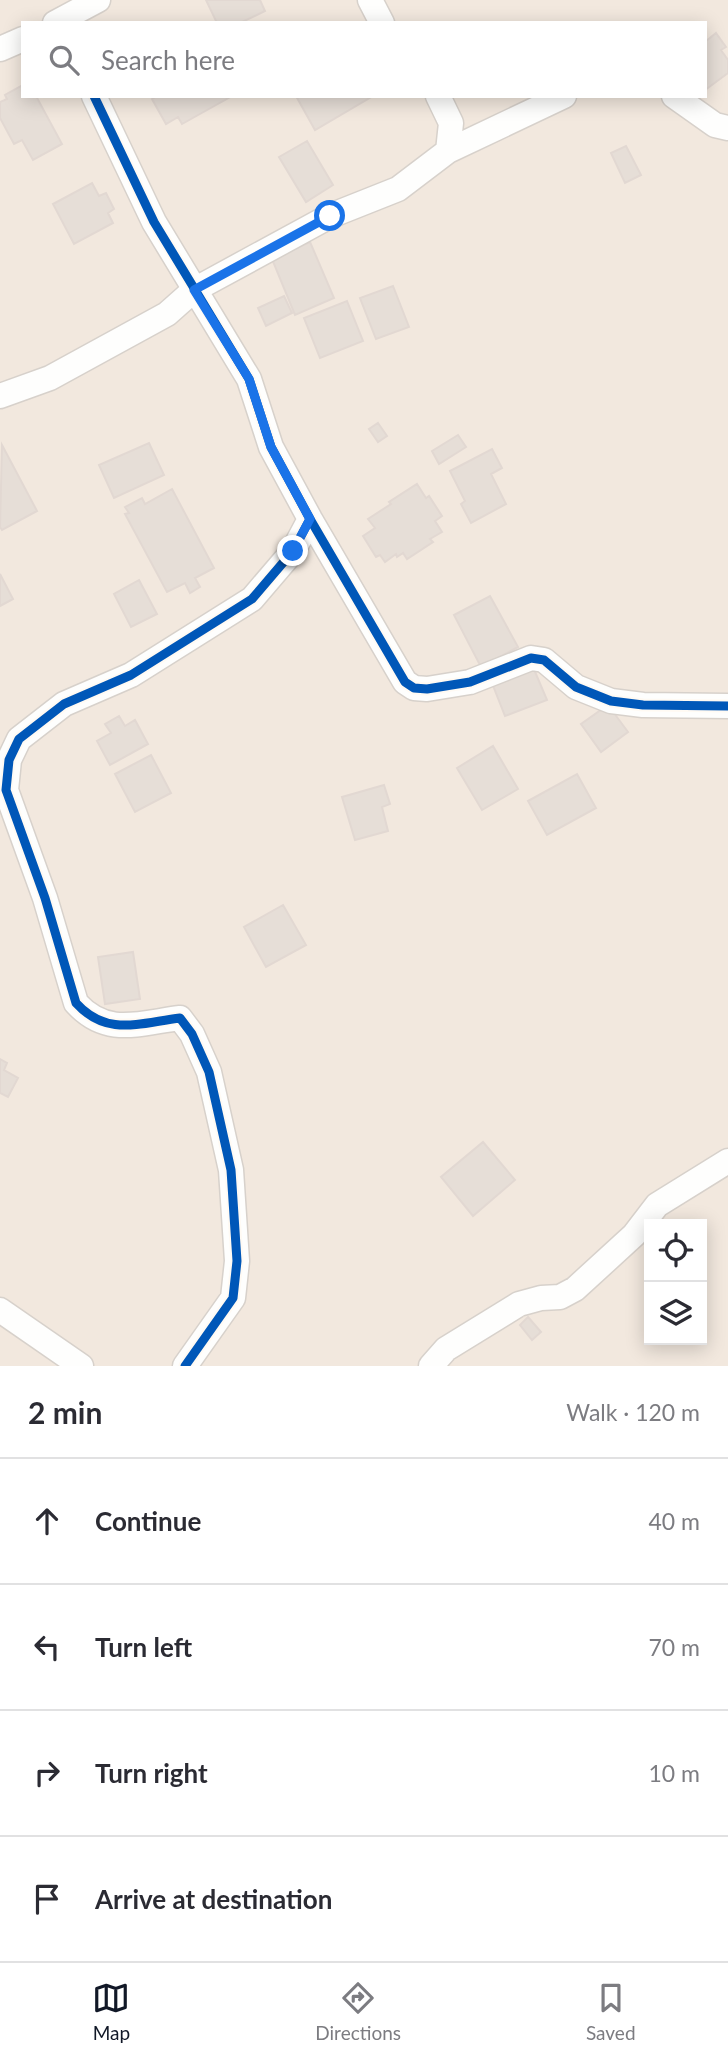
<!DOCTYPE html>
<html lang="en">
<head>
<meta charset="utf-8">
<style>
	:root { --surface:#fff; --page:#f2f2f3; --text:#2b2b33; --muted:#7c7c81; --line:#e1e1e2; --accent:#111827 }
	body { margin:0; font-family:Lato,sans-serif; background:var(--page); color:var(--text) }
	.controls { position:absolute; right:21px; bottom:21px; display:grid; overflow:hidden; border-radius:0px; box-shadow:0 4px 18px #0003 }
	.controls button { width:63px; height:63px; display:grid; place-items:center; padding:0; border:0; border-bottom:2px solid var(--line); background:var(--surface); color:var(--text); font:35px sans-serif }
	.stop { position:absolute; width:21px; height:21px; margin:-16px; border:5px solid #1a73e8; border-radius:50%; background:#fff }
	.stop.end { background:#1a73e8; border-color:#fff; box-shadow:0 2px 7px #0008 }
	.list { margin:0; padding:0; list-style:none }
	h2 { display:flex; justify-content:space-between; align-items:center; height:91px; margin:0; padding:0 28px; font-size:30px }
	h2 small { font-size:23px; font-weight:400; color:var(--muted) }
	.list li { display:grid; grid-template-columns:46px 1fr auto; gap:21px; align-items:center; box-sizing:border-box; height:126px; padding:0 28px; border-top:2px solid var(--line) }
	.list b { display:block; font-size:26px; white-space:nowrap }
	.list em { font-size:23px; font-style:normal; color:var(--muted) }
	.icon { flex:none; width:38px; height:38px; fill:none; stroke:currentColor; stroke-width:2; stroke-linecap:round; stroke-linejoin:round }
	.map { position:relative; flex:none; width:728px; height:1366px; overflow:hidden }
	.search { position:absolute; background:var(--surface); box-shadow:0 4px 18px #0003; left:21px; right:21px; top:21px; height:77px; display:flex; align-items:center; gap:18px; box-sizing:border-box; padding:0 24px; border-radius:0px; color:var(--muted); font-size:26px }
	.sheet { height:595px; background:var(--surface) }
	nav { display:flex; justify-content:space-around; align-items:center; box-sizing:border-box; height:98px; border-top:2px solid var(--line); background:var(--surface); font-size:19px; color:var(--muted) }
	nav a { display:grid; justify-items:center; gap:4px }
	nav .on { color:var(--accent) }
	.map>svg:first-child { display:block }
	.residential { fill:#f2e8de; fill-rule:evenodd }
	.building { fill:#e6ded7; stroke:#e2d8d2; stroke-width:2 }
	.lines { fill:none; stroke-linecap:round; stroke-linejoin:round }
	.street-casing { stroke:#d7d1cb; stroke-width:27 }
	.street { stroke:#fefefd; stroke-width:24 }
	.cycleway-casing { stroke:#fffaf3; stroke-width:13 }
	.cycleway { stroke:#0057b8; stroke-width:9 }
	.route { stroke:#1a73e8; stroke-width:9 }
</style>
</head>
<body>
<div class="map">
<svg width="728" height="1366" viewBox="0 0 728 1366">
	<rect width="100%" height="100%" fill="#f9f5f0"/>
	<!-- residential -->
	<path class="residential" d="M 0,0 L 728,0 L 728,1366 L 0,1366 ZM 23,23 L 705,23 L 705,96 L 23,96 ZM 649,1224 L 702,1224 L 702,1340 L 649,1340 Z"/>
	<!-- building -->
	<path class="building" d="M 206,0 L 260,0 L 265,11 L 240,23 L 217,23 Z
		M 716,33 L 726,47 L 721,50 L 728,60 L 728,73 L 705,90 L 705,42 Z
		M 23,85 L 23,96 L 36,96 L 62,144 L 33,160 L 22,140 L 14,144 L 0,118 L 0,102 L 7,99 L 5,95 Z
		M 157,96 L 232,96 L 182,124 L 178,117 L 166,124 L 152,99 Z
		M 296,96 L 373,96 L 315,130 Z
		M 307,141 L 333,185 L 306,202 L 279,157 Z
		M 626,146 L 641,175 L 625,183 L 611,153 Z
		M 92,183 L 99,196 L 106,193 L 114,209 L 108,213 L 113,223 L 74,244 L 53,204 Z
		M 310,242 L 334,298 L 295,315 L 272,259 Z
		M 393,286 L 409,327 L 376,339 L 360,298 Z
		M 284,296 L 292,313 L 266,326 L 258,308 Z
		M 347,301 L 363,341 L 320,358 L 304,318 Z
		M 378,423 L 387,436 L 378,442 L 369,429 Z
		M 458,435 L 466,447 L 439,464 L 432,451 Z
		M 149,443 L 164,475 L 114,498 L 99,465 Z
		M 2,445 L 37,511 L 2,530 L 0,527 Z
		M 492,449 L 502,468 L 491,474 L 506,504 L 471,523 L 461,504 L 465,501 L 450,471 Z
		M 417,484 L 426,498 L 429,496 L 442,516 L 435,521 L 442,532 L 430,539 L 433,542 L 407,559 L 403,553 L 397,557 L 396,554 L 385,562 L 380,555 L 376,557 L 363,536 L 375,528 L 368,519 L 391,504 L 389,502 Z
		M 172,489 L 214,568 L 195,578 L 200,587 L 190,593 L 185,583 L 167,592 L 125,514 L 129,513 L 125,507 L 142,498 L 145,504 Z
		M 0,574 L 13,599 L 0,606 Z
		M 139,580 L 157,614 L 131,627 L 114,594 Z
		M 490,596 L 518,647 L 481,667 L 454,615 Z
		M 533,667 L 547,700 L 505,716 L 492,683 Z
		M 608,705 L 628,732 L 601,752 L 581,724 Z
		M 119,716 L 125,726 L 135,720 L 148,744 L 110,765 L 97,741 L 111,733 L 105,724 Z
		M 493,746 L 518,789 L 482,810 L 457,768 Z
		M 151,755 L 171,793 L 135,812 L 115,774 Z
		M 577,774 L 596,808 L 547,835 L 528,801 Z
		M 384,785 L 390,804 L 382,807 L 388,831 L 355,840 L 342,797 Z
		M 283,905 L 306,945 L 266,967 L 244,927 Z
		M 133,952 L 140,999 L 105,1004 L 98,957 Z
		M 0,1059 L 7,1063 L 4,1070 L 18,1078 L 8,1097 L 0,1093 Z
		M 483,1142 L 515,1180 L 473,1216 L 441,1177 Z
		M 528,1317 L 541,1332 L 532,1340 L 520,1325 Z"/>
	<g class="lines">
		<defs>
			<path id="street" d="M 370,0 L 382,23
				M 55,23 L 98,0
				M 0,49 L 23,39
				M 94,96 L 154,222 L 249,379 L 271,447 L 310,519 L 405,682 L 414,688 L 427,689 L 470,682 L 531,658 L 544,660 L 576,687 L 611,701 L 643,705 L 728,706
				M 438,96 L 451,123 L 448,151
				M 674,96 L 715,125 L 728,128
				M 0,396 L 50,378 L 167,314 L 194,290 L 330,216 L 398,189 L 448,151 L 564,96
				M 0,1310 L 81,1366
				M 185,1366 L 233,1298 L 237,1261 L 231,1170 L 209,1072 L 192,1034 L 180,1018 C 139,1023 107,1037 76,1003 L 45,898 L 6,790 L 9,760 L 19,739 L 64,704 L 131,675 L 252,599 L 293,551 L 310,519
				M 431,1366 L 446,1349 L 519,1304 L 541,1298 L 560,1297 L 575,1289 L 634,1235 L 657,1205 L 728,1161"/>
		</defs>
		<!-- street casing -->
		<use href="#street" class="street-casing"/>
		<!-- street -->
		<use href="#street" class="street"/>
		<defs>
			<path id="cycleway" d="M 94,96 L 154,222 L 249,379 L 271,447 L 310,519 L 405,682 L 414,688 L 427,689 L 470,682 L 531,658 L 544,660 L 576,687 L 611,701 L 643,705 L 728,706
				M 185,1366 L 233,1298 L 237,1261 L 231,1170 L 209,1072 L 192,1034 L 180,1018 C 139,1023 107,1037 76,1003 L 45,898 L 6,790 L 9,760 L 19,739 L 64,704 L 131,675 L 252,599 L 293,551 L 310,519"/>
		</defs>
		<!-- cycleway casing -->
		<use href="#cycleway" class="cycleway-casing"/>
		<!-- cycleway -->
		<use href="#cycleway" class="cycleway"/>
	</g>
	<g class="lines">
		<!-- route -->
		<path class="route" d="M 293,551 L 310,519 L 271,447 L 249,379 L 194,290 L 330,216"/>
	</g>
</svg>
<div class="controls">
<button><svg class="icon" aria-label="locate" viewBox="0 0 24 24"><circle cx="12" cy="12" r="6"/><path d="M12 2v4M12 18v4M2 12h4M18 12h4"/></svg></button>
<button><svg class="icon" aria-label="layers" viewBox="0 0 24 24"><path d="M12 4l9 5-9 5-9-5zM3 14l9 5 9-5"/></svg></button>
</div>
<div class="stop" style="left:330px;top:216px"></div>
<div class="stop end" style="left:293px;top:551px"></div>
<div class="search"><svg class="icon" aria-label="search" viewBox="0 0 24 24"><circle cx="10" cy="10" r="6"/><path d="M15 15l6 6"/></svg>Search here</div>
</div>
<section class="sheet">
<h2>2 min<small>Walk · 120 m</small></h2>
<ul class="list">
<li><svg class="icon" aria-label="ahead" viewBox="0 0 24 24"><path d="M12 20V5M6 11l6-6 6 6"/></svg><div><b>Continue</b></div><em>40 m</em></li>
<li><svg class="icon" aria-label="left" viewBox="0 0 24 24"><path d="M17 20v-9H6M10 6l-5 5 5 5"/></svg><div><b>Turn left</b></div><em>70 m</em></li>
<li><svg class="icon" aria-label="right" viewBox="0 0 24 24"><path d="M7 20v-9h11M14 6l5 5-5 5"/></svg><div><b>Turn right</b></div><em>10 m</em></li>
<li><svg class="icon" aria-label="arrive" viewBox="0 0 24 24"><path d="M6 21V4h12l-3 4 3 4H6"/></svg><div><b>Arrive at destination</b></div></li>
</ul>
</section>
<nav>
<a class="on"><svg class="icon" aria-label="map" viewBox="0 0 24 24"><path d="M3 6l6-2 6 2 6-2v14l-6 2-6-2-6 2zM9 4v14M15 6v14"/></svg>Map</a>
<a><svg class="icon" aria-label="directions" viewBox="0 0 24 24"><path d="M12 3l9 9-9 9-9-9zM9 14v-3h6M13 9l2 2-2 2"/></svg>Directions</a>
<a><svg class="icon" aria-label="saved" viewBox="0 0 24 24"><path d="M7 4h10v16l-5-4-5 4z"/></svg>Saved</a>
</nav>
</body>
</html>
